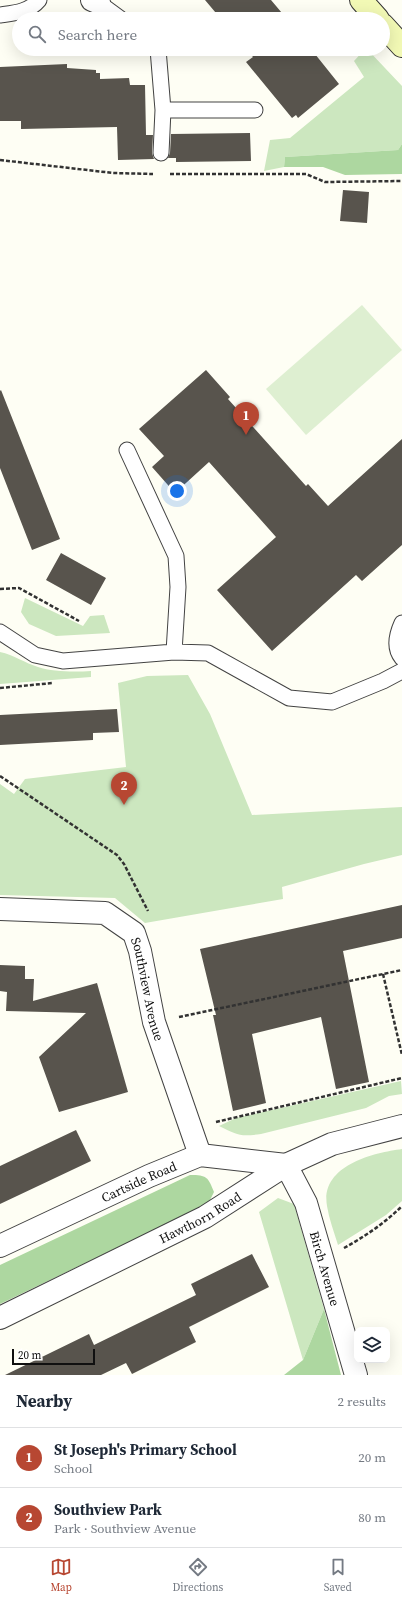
<!DOCTYPE html>
<html lang="en">
<head>
<meta charset="utf-8">
<style>
	:root { --surface:#fff; --page:#f6f6f7; --text:#1f2937; --muted:#747a83; --line:#e0e1e3; --accent:#b74732 }
	body { margin:0; font-family:"Source Serif 4",serif; background:var(--page); color:var(--text) }
	.controls { position:absolute; right:12px; bottom:12px; display:grid; overflow:hidden; border-radius:8px; box-shadow:0 4px 16px #0002 }
	.controls button { width:36px; height:36px; display:grid; place-items:center; padding:0; border:0; border-bottom:1px solid var(--line); background:var(--surface); color:var(--text); font:20px sans-serif }
	.scale { position:absolute; left:12px; bottom:10px; width:83px; box-sizing:border-box; padding-left:4px; border:2px solid #101010; border-top:0; font-size:11px; line-height:14px; white-space:nowrap; color:#101010; -webkit-text-stroke:3px #fff; paint-order:stroke }
	.you { position:absolute; left:177px; top:491px; width:14px; height:14px; margin:-10px; border:3px solid #fff; border-radius:50%; background:#1a73e8; box-shadow:0 0 0 6px #1a73e833 }
	.badge { display:grid; place-items:center; width:26px; height:26px; border-radius:50%; background:var(--accent); color:#fff; font-size:13px; font-weight:700 }
	.pin { position:absolute; translate:-50% -33px; filter:drop-shadow(0 1px 2px #0008) }
	.pin::after { content:''; position:absolute; top:21px; width:14px; height:12px; background:inherit; clip-path:polygon(0 0,100% 0,50% 100%) }
	.list { margin:0; padding:0; list-style:none }
	h2 { display:flex; justify-content:space-between; align-items:center; height:52px; margin:0; padding:0 16px; font-size:17px }
	h2 small { font-size:13px; font-weight:400; color:var(--muted) }
	.list li { display:grid; grid-template-columns:26px 1fr auto; gap:12px; align-items:center; box-sizing:border-box; height:60px; padding:0 16px; border-top:1px solid var(--line) }
	.list b { display:block; font-size:15px; white-space:nowrap }
	.list p { margin:0; font-size:13px; white-space:nowrap; color:var(--muted) }
	.list em { font-size:13px; font-style:normal; color:var(--muted) }
	.icon { flex:none; width:22px; height:22px; fill:none; stroke:currentColor; stroke-width:2; stroke-linecap:round; stroke-linejoin:round }
	.map { position:relative; flex:none; width:402px; height:1375px; overflow:hidden }
	.search { position:absolute; background:var(--surface); box-shadow:0 4px 16px #0002; left:12px; right:12px; top:12px; height:44px; display:flex; align-items:center; gap:10px; box-sizing:border-box; padding:0 14px; border-radius:22px; color:var(--muted); font-size:15px }
	.sheet { height:172px; background:var(--surface) }
	nav { display:flex; justify-content:space-around; align-items:center; box-sizing:border-box; height:56px; border-top:1px solid var(--line); background:var(--surface); font-size:11px; color:var(--muted) }
	nav a { display:grid; justify-items:center; gap:2px }
	nav .on { color:var(--accent) }
	.map>svg:first-child { display:block }
	.green { fill:#cce7bf }
	.forest { fill:#add7a0 }
	.pitch { fill:#deefd1 }
	.building { fill:#58544d }
	.lines { fill:none; stroke-linecap:round; stroke-linejoin:round }
	.lane-casing { stroke:#434343; stroke-width:17 }
	.street-casing { stroke:#434343; stroke-width:24 }
	.secondary-casing { stroke:#323232; stroke-width:24 }
	.path { stroke:#323232; stroke-width:2.5; stroke-dasharray:4 2; stroke-linecap:butt }
	.lane { stroke:#fff; stroke-width:15 }
	.street { stroke:#fff; stroke-width:22 }
	.secondary { stroke:#f2f9b5; stroke-width:22 }
	.labels { text-anchor:middle; dominant-baseline:central; stroke-width:4; stroke-linejoin:round; paint-order:stroke }
	.street-label { font-size:13px; fill:#101010; stroke:#fff }
</style>
</head>
<body>
<div class="map">
<svg width="402" height="1375" viewBox="0 0 402 1375">
	<rect width="100%" height="100%" fill="#fefef4"/>
	<!-- green -->
	<path class="green" d="M 365,49 L 367,49 L 402,86 L 402,144 L 398,150 L 285,157 L 284,167 L 264,171 L 270,140 L 290,138 L 364,77 L 354,61 Z
		M 25,598 L 83,626 L 90,616 L 104,615 L 110,633 L 56,636 L 29,624 L 21,612 Z
		M 0,652 C 14,655 25,663 38,667 C 53,672 75,672 91,671 L 91,677 L 0,684 Z
		M 188,675 L 210,714 L 252,815 L 402,807 L 402,855 L 364,864 L 282,887 L 283,899 L 145,923 L 115,898 L 0,895 L 0,784 L 14,794 L 25,779 L 126,767 L 118,683 L 147,676 Z
		M 401,1081 L 402,1094 L 389,1096 L 366,1108 L 261,1134 C 239,1137 238,1135 219,1126 L 236,1118 Z
		M 402,1149 L 402,1201 L 386,1215 L 338,1245 C 334,1232 329,1219 327,1206 C 320,1166 372,1153 402,1149 Z
		M 278,1198 L 294,1204 L 324,1309 L 303,1360 L 259,1212 Z"/>
	<!-- forest -->
	<path class="forest" d="M 402,144 L 402,174 L 345,175 L 323,167 L 284,167 L 285,157 L 398,150 Z
		M 190,1175 C 207,1175 208,1177 214,1192 L 208,1204 L 0,1304 L 0,1265 Z
		M 324,1309 L 341,1375 L 284,1375 L 303,1360 Z"/>
	<!-- pitch -->
	<path class="pitch" d="M 362,305 L 402,350 L 306,435 L 266,389 Z"/>
	<!-- building -->
	<path class="building" d="M 205,0 L 271,0 L 287,19 L 221,19 Z
		M 246,49 L 311,49 L 339,84 L 298,118 L 296,115 L 292,118 L 246,62 L 253,57 Z
		M 67,64 L 67,68 L 96,70 L 96,73 L 100,73 L 100,79 L 129,78 L 130,85 L 145,85 L 146,135 L 153,135 L 152,153 L 154,159 L 118,160 L 117,127 L 21,129 L 21,121 L 0,121 L 0,67 Z
		M 250,133 L 251,161 L 176,162 L 176,158 L 168,158 L 170,153 L 171,134 Z
		M 343,190 L 369,192 L 367,223 L 340,221 Z
		M 206,370 L 230,397 L 228,399 L 306,486 L 308,484 L 328,506 L 402,439 L 402,545 L 362,581 L 356,575 L 272,651 L 217,590 L 276,537 L 209,462 L 175,493 L 152,467 L 164,456 L 139,429 Z
		M 1,390 L 60,539 L 32,550 L 0,468 L 0,391 Z
		M 61,553 L 106,578 L 91,605 L 46,580 Z
		M 117,709 L 119,732 L 93,733 L 93,740 L 0,745 L 0,715 Z
		M 402,905 L 402,938 L 343,951 L 369,1082 L 336,1089 L 321,1017 L 252,1034 L 266,1103 L 233,1111 L 213,1015 L 216,1015 L 200,949 Z
		M 0,965 L 25,966 L 25,979 L 34,979 L 33,1001 L 97,983 L 128,1092 L 59,1112 L 39,1057 L 86,1013 L 6,1011 L 7,992 L 0,991 Z
		M 76,1130 L 91,1161 L 0,1204 L 0,1166 Z
		M 252,1254 L 269,1287 L 189,1327 L 196,1342 L 132,1374 L 126,1363 L 101,1375 L 5,1375 L 89,1334 L 94,1345 L 196,1295 L 191,1284 Z"/>
	<g class="lines">
		<defs>
			<path id="lane" d="M 99,0 L 99,3 L 121,19
				M 0,15 C 14,13 29,12 39,0
				M 158,49 L 163,110 L 255,110
				M 161,153 L 163,110
				M 127,450 L 176,556 L 178,587 L 174,652
				M 402,623 C 397,634 393,647 402,658
				M 0,632 L 35,655 L 63,661 L 174,652 L 208,653 L 289,698 L 332,702 L 383,681 L 402,671"/>
			<g id="street">
				<path d="M 92,0 L 99,3"/>
				<path id="s1" d="M 0,909 L 105,913 L 134,933 L 140,951 L 154,1022 L 200,1155"/>
				<path id="s2" d="M 286,1165 L 306,1203 L 356,1375"/>
				<path id="s3" d="M 0,1246 L 149,1176 L 200,1155 L 286,1165"/>
				<path id="s4" d="M 0,1318 L 205,1217 L 286,1165 L 332,1144 L 402,1126"/>
			</g>
			<path id="secondary" d="M 361,0 L 378,19
				M 383,25 L 402,46"/>
		</defs>
		<!-- lane casing -->
		<use href="#lane" class="lane-casing"/>
		<!-- street casing -->
		<use href="#street" class="street-casing"/>
		<!-- secondary casing -->
		<use href="#secondary" class="secondary-casing"/>
		<!-- path -->
		<path class="path" d="M 0,160 L 113,173 L 153,174
			M 170,174 L 306,174 L 325,182 L 402,181
			M 0,589 L 19,588 L 79,621
			M 0,688 L 53,683
			M 0,776 L 117,855 L 124,864 L 148,911
			M 383,974 L 402,1055
			M 179,1017 L 402,970
			M 216,1122 L 402,1078
			M 344,1248 C 364,1237 385,1223 402,1206"/>
		<!-- lane -->
		<use href="#lane" class="lane"/>
		<!-- street -->
		<use href="#street" class="street"/>
		<!-- secondary -->
		<use href="#secondary" class="secondary"/>
	</g>
	<g class="labels">
		<!-- street labels -->
		<g class="street-label">
			<text stroke="none"><textPath href="#s1" startOffset="198">Southview Avenue</textPath></text>
			<text stroke="none"><textPath href="#s3" startOffset="153">Cartside Road</textPath></text>
			<text stroke="none"><textPath href="#s4" startOffset="224">Hawthorn Road</textPath></text>
			<text stroke="none"><textPath href="#s2" startOffset="111">Birch Avenue</textPath></text>
		</g>
	</g>
</svg>
<div class="controls">
<button><svg class="icon" aria-label="layers" viewBox="0 0 24 24"><path d="M12 4l9 5-9 5-9-5zM3 14l9 5 9-5"/></svg></button>
</div>
<div class="scale">20 m</div>
<div class="you"></div>
<div class="pin badge" style="left:246px;top:435px">1</div>
<div class="pin badge" style="left:124px;top:805px">2</div>
<div class="search"><svg class="icon" aria-label="search" viewBox="0 0 24 24"><circle cx="10" cy="10" r="6"/><path d="M15 15l6 6"/></svg>Search here</div>
</div>
<section class="sheet">
<h2>Nearby<small>2 results</small></h2>
<ul class="list">
<li><span class="badge">1</span><div><b>St Joseph's Primary School</b><p>School</p></div><em>20 m</em></li>
<li><span class="badge">2</span><div><b>Southview Park</b><p>Park · Southview Avenue</p></div><em>80 m</em></li>
</ul>
</section>
<nav>
<a class="on"><svg class="icon" aria-label="map" viewBox="0 0 24 24"><path d="M3 6l6-2 6 2 6-2v14l-6 2-6-2-6 2zM9 4v14M15 6v14"/></svg>Map</a>
<a><svg class="icon" aria-label="directions" viewBox="0 0 24 24"><path d="M12 3l9 9-9 9-9-9zM9 14v-3h6M13 9l2 2-2 2"/></svg>Directions</a>
<a><svg class="icon" aria-label="saved" viewBox="0 0 24 24"><path d="M7 4h10v16l-5-4-5 4z"/></svg>Saved</a>
</nav>
</body>
</html>
